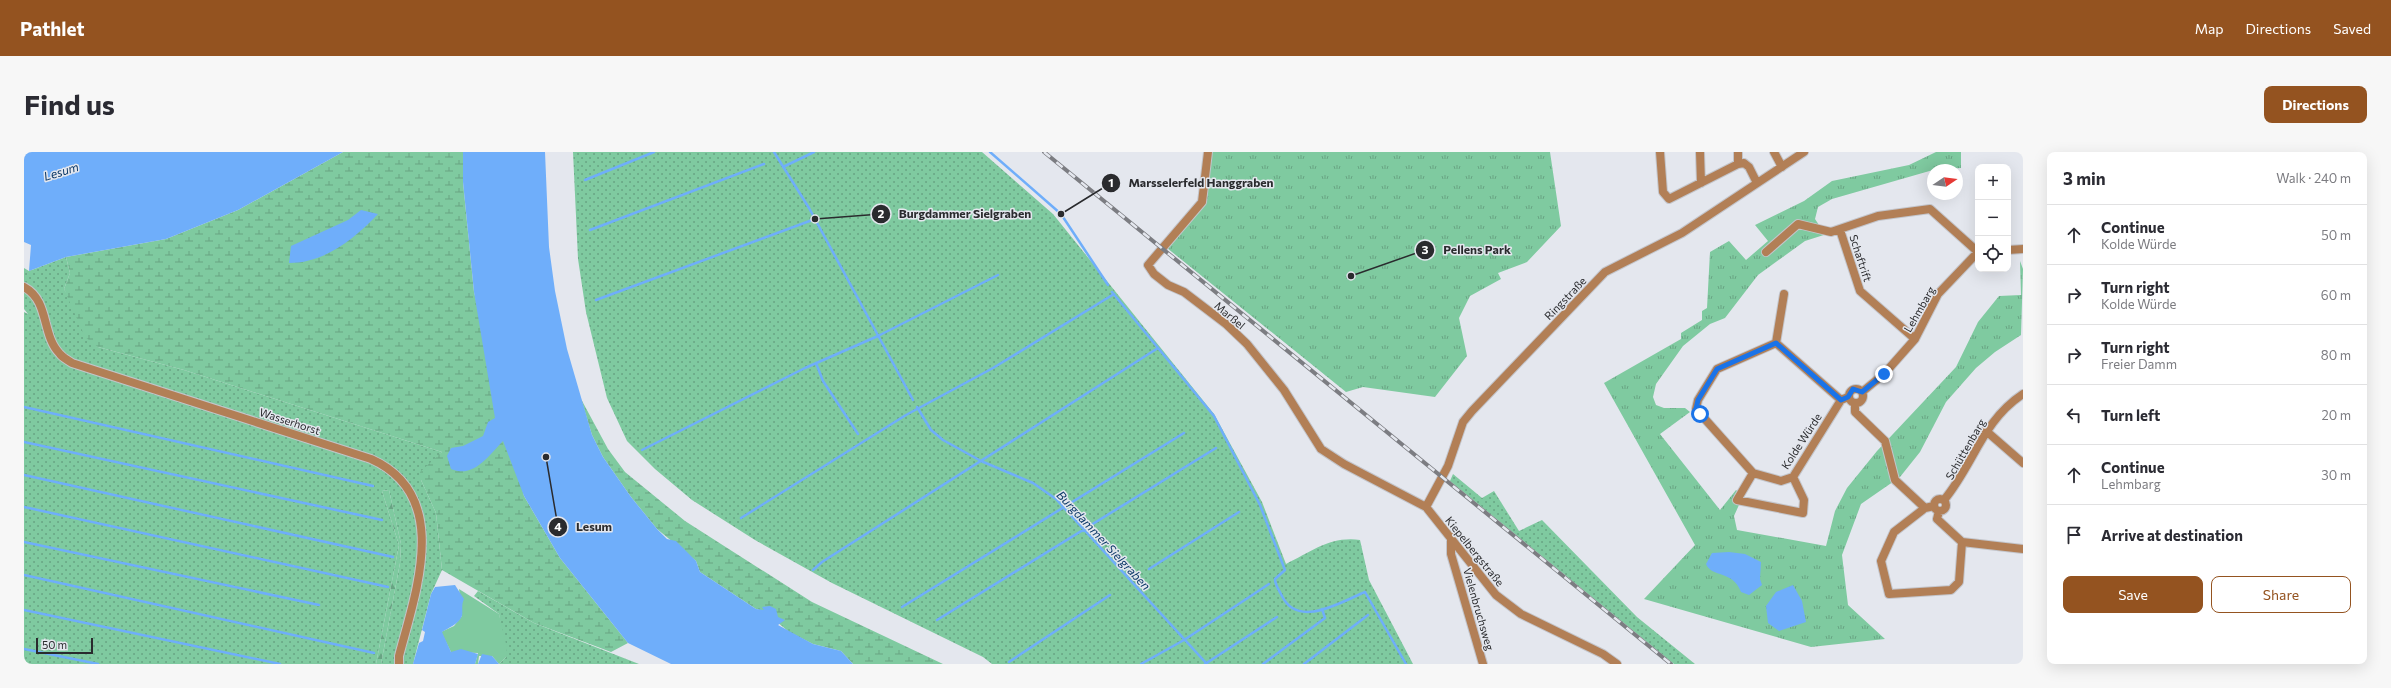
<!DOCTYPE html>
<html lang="en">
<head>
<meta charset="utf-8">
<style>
	:root { --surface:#fff; --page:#f7f7f7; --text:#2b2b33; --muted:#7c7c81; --line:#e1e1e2; --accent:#945320 }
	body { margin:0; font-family:Commissioner,sans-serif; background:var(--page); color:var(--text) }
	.controls { position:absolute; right:12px; top:12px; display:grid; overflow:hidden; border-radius:8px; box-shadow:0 4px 16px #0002 }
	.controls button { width:36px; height:36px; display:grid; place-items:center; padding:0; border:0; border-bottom:1px solid var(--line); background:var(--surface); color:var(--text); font:20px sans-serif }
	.compass { position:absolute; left:1903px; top:12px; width:36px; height:36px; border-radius:50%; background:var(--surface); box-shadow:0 4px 16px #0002; rotate:77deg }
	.scale { position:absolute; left:12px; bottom:10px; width:57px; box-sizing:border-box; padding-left:4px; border:2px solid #2a2b2e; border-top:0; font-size:11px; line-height:14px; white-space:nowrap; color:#2a2b2e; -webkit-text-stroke:3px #e4e7ee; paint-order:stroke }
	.stop { position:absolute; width:12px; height:12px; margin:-9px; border:3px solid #1a73e8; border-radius:50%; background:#fff }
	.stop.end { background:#1a73e8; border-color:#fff; box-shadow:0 1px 4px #0008 }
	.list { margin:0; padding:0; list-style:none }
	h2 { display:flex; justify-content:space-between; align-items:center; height:52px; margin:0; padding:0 16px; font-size:17px }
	h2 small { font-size:13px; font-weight:400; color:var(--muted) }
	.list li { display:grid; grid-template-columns:26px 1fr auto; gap:12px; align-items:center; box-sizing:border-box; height:60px; padding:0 16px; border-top:1px solid var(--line) }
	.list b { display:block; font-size:15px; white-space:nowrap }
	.list p { margin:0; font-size:13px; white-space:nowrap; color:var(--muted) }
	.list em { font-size:13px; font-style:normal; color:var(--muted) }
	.actions { display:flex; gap:8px; padding:12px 16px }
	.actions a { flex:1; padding:9px 0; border:1px solid var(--accent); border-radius:8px; text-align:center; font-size:14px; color:var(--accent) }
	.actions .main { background:var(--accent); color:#fff }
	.icon { flex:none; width:22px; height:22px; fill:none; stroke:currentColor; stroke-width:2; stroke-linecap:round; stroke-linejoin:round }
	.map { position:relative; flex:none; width:1999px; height:512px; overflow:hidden; border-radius:8px }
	header { display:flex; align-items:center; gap:24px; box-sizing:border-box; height:56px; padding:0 20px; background:var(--accent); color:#fff }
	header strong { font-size:19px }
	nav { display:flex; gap:22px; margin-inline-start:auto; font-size:14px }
	.intro { display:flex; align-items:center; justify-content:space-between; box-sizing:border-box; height:96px; padding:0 24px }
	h1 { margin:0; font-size:28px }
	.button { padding:10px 18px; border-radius:8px; background:var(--accent); color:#fff; font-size:14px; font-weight:700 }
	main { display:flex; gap:24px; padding:0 24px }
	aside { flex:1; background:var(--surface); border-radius:8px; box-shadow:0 4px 16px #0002 }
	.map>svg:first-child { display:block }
	.grass { fill:url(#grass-dots) }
	.forest { fill:url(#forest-firs) }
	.wetland { fill:url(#wetland-marsh) }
	.park { fill:url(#park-tufts) }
	.garden { fill:#7fcaa0 }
	.water { fill:#6faefa }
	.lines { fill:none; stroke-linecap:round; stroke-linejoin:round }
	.stream { stroke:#6faefa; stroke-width:2.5 }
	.street-casing { stroke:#c3c5cb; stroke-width:10 }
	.street { stroke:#b27f56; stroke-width:8 }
	.rail-casing { stroke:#7c7d82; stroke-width:4 }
	.rail { stroke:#e4e7ee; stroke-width:2.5; stroke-dasharray:8; stroke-linecap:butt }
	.route { stroke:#1a73e8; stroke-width:5 }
	.labels { text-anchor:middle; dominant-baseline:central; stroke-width:3; stroke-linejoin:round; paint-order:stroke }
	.street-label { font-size:11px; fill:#2a2b2e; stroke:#e4e7ee }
	.water-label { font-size:12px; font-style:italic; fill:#0c3968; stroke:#e4e7ee }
	.leader { fill:none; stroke:#2a2b2e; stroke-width:1.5 }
	.callout-dot { fill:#2a2b2e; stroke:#e4e7ee; stroke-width:1.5 }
	.mark-label { font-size:12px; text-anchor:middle; font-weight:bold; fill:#fff }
	.callout-label { font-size:12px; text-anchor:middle; font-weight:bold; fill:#2a2b2e; stroke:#e4e7ee; stroke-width:3; stroke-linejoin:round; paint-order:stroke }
</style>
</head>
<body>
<header>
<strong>Pathlet</strong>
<nav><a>Map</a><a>Directions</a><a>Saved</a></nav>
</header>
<div class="intro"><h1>Find us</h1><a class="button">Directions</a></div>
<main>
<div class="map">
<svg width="1999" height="512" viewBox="0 0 1999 512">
	<defs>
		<pattern id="grass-dots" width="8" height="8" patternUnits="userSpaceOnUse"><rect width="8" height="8" fill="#7fcaa0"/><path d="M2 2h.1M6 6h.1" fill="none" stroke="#68a483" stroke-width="1.8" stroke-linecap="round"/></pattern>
		<pattern id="forest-firs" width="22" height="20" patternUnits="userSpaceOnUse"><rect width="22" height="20" fill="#7fcaa0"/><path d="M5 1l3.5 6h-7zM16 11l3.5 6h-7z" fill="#68a483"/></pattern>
		<pattern id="wetland-marsh" width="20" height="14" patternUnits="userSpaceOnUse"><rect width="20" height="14" fill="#7fcaa0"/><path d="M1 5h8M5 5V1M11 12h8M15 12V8" fill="none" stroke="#68a483"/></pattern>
		<pattern id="park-tufts" width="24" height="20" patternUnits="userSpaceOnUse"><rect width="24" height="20" fill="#7fcaa0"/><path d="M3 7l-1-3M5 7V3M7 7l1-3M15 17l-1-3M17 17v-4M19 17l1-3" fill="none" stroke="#68a483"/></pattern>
	</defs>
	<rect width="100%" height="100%" fill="#e4e7ee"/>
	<!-- grass -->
	<path class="grass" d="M 549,0 L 958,0 L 1029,62 L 1190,262 L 1238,350 L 1262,412 C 1287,400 1306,384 1336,388 L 1345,428 L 1389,512 L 968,512 L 959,505 L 808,431 L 731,388 L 668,348 L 631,317 L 603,289 L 583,246 L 562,160 L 554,107 Z
		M 42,105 L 46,121 L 40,137 L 74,195 L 160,218 L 418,300 L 397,328 L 412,361 L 418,418 L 407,442 L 389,512 L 357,512 L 376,411 L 377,392 L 365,338 L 358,339 L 375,393 L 352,512 L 0,512 L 0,160 L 4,162 L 0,157 L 0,116 L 5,119 Z
		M 1429,322 L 1458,346 L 1470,339 L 1495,379 L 1518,368 L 1613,465 L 1671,512 L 1650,512 L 1426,329 Z
		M 454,439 L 510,471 L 615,512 L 475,512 L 482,505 L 475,462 L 450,444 Z"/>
	<!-- forest -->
	<path class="forest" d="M 365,338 L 377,392 L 376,411 L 357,512 L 352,512 L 375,393 L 358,339 Z"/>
	<!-- wetland -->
	<path class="wetland" d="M 319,0 L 439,0 L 439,30 L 450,140 L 500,344 L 536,406 L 604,491 L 587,500 L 510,471 L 418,418 L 412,361 L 397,328 L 396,320 L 418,300 L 160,218 L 74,195 L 61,185 L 40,137 L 46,121 L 42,105 L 142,87 L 214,58 Z
		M 557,247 L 584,297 L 601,320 L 661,369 L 788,450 L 919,512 L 829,512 L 817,499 L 789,492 L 765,480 L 740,459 L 732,457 L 676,420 L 672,409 L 633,377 L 607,345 L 579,305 L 568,283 Z"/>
	<!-- park -->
	<path class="park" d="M 1188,0 L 1526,0 L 1537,74 L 1503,110 L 1474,121 L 1477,127 L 1446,144 L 1435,166 L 1443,204 L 1411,245 L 1339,235 L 1322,240 L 1143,96 L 1180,51 Z
		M 1912,0 L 1937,0 L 1937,16 L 1909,18 L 1808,47 L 1794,55 L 1791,67 L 1795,73 L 1806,81 L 1781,89 L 1734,123 L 1701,166 L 1686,172 L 1659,194 L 1632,232 L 1629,245 L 1632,253 L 1640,256 L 1661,256 L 1666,260 L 1636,282 L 1696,358 L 1712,338 L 1719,344 L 1710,364 L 1713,378 L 1802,394 L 1811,359 L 1823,336 L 1853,299 L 1932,215 L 1954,170 L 1975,144 L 1997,143 L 1996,109 L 1999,117 L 1997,183 L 1971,200 L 1952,216 L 1922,250 L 1896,300 L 1876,325 L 1837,352 L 1818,403 L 1824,453 L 1861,487 L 1787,495 L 1620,447 L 1671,393 L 1580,231 L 1657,187 L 1657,181 L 1678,168 L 1678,159 L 1683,156 L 1686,100 L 1705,89 L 1722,108 L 1744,89 L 1731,73 L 1780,49 L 1808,29 L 1885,13 Z"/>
	<!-- garden -->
	<path class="garden" d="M 435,437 L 475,462 L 483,496 L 482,505 L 475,512 L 468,504 L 455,504 L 454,512 L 451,512 L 454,501 L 427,500 L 417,480 L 430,474 L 438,464 Z"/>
	<!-- water -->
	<path class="water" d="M 0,0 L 319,0 L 214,58 L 142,87 L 42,105 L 5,119 L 7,93 L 0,90 Z
		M 439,0 L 521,0 L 525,95 L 531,139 L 543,197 L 568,283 L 579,305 L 607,345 L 633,377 L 643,387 L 652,389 L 672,409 L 676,420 L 732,457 L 740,458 L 738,455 L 746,454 L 752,457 L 754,465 L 761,468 L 754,473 L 789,492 L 817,499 L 829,512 L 647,512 L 604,491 L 536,406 L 500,344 L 479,289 C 465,303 450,327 427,317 L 423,304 L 427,296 L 439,294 L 459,284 L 464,270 L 471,266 L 450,140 L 439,30 Z
		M 337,58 L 354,62 C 330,87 301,111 265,111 L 267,94 L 324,68 Z
		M 1705,400 L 1721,402 L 1737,410 L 1736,427 L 1738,433 L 1725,443 L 1717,440 C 1709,418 1688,426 1682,412 L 1688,401 Z
		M 431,433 L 440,447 C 437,453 439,458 438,464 C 435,472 424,476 418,480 L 427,500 L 437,497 L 454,502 L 451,512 L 389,512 L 395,491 L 399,489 L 401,480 L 398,478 L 407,442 L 411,435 Z
		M 1769,433 L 1778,449 L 1782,470 L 1755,479 L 1744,471 L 1742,454 L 1752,440 Z
		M 458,502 L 468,504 L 475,512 L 454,512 Z"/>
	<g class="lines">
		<!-- stream -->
		<path class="stream" d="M 750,0 L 785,56 L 889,248
			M 966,0 L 1037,62 L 1084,133
			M 759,15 L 790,0
			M 561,28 L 630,0
			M 566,78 L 740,12
			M 1088,140 L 1190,264 L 1236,353 L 1261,418 L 1251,427 C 1251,433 1255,438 1258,444 C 1274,477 1317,450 1341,440 L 1382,512
			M 572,148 L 791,67
			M 792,211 L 799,229 L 834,282
			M 0,255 L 349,334
			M 893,255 L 907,278 L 919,288 L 957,309 L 1009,331 L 1032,347 L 1183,512
			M 0,290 L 358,368
			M 618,298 L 781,216 L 854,184 L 974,123
			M 0,323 L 369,405
			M 0,355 L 364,435
			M 717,366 L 882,263 L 969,216 L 1090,142
			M 0,390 L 295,453
			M 1125,417 L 1215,360
			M 789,418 L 798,410 L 1134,196
			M 0,423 L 350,501
			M 878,455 L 1160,281
			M 0,458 L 256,512
			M 913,468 L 1192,296
			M 0,497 L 74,512
			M 985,510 L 1086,443
			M 1117,512 L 1160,488 L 1245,432
			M 1181,512 L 1253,465
			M 1239,512 L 1301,466 L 1298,457
			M 1280,512 L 1344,463"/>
		<defs>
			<path id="street" d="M 1184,0 L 1178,50 L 1124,113 L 1130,122 L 1144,133 L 1160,140 L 1202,172 L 1223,192 L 1260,238 L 1297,297 L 1320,312 L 1402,355 L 1472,443 L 1497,462 L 1579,502 L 1593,512
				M 1636,0 L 1639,40 L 1645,47 L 1714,12 L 1720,11 L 1725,15 L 1733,31
				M 1676,0 L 1677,31
				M 1714,0 L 1714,12
				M 1750,0 L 1758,15
				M 1816,78 L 1836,139 L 1891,187
				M 1984,98 L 1999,97
				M 1742,100 L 1774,72 L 1807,80 L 1854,64 L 1906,57 L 1954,100
				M 0,135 C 26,149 17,183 36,202 C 39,206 44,208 48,211 L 347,307 C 428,343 392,439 375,504 L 375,512
				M 1760,142 L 1752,191 L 1817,248 L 1824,245
				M 1752,191 L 1693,217 L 1674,248 L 1672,257 L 1729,321 L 1757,329 L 1769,325 L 1817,248
				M1825 244a7 7 0 1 1 14 0a7 7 0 1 1-14 0Z
				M 1838,240 L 1860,222 L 1891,187 L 1914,142 L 1954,100
				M 1831,251 L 1831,260 L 1861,289 L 1871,328 L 1901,356
				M 1961,278 L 1999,311
				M 1729,321 L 1713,348 L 1779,361 L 1780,348 L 1769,325
				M1910 353a6 6 0 1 1 12 0a6 6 0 1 1-12 0Z
				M 1920,348 C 1950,312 1958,269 1999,242
				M 1910,354 L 1901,356 L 1870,380 L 1857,409 L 1865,442 L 1927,438 L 1935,430 L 1938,390 L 1913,367 L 1915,359
				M 1402,355 L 1424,314 L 1439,270 L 1448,259 L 1581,120 L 1658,81 L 1780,0
				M 1427,385 L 1427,402 L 1459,512
				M 1938,390 L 1999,397"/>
		</defs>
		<!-- street casing -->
		<use href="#street" class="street-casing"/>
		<!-- street -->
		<use href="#street" class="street"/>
		<defs>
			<path id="rail" d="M 1020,0 L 1647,512"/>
		</defs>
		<!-- rail casing -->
		<use href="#rail" class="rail-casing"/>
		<!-- rail -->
		<use href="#rail" class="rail"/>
	</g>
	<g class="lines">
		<!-- route -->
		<path class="route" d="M 1676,262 L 1672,257 L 1674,248 L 1693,217 L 1752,191 L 1817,248 L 1824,245 L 1829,237 L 1838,240 L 1860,222"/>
	</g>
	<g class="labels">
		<!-- street labels -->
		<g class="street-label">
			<text transform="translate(1837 106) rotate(72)">Schaftrift</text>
			<text transform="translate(1541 146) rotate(-46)">Ringstraße</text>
			<text transform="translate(1895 157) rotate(-60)">Lehmbarg</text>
			<text transform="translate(1206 163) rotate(40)">Marßel</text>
			<text transform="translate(266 269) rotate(18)">Wasserhorst</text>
			<text transform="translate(1777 289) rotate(-57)">Kolde Würde</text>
			<text transform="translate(1941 297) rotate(-60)">Schüttenbarg</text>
			<text transform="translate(1451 399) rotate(51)">Kiepelbergstraße</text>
			<text transform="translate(1455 457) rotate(74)">Vielenbruchsweg</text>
		</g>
		<!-- water labels -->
		<g class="water-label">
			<text transform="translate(37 19) rotate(-17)">Lesum</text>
			<text transform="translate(1080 388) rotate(47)">Burgdammer Sielgraben</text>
		</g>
	</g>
	<!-- callouts -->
	<path class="leader" d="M1037 62L1087 31M791 67L857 62M1327 124L1401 98M522 305L534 375"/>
	<g class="callout-dot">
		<circle cx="1037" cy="62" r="4"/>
		<circle cx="791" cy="67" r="4"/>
		<circle cx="1327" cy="124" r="4"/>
		<circle cx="522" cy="305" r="4"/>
		<circle cx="1087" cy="31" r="10"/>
		<circle cx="857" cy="62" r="10"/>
		<circle cx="1401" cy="98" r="10"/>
		<circle cx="534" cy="375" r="10"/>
	</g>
	<g class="mark-label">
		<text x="1087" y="35">1</text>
		<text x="857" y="66">2</text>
		<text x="1401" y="102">3</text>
		<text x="534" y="379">4</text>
	</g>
	<g class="callout-label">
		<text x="1177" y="35">Marsselerfeld Hanggraben</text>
		<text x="941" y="66">Burgdammer Sielgraben</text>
		<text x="1453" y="102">Pellens Park</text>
		<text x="570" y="379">Lesum</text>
	</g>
</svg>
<div class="controls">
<button>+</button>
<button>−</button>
<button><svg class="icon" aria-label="locate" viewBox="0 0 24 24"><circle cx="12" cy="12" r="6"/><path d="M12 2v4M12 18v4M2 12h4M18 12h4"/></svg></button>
</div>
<svg class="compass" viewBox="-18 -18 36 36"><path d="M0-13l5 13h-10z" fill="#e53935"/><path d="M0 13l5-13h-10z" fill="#7c7c81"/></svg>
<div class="scale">50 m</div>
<div class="stop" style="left:1676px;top:262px"></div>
<div class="stop end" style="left:1860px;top:222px"></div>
</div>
<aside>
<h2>3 min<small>Walk · 240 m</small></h2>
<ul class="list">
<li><svg class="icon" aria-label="ahead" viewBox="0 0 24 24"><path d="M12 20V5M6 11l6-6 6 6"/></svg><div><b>Continue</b><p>Kolde Würde</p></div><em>50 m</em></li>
<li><svg class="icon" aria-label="right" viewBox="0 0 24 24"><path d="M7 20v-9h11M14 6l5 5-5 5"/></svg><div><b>Turn right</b><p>Kolde Würde</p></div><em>60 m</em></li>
<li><svg class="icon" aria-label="right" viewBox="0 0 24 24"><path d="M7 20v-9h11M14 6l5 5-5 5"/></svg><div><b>Turn right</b><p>Freier Damm</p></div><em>80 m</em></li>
<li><svg class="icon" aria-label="left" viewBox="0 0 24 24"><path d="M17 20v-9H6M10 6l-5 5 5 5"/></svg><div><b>Turn left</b></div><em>20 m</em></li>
<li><svg class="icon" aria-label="ahead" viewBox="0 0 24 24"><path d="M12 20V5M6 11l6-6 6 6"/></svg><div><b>Continue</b><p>Lehmbarg</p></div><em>30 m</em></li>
<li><svg class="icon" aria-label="arrive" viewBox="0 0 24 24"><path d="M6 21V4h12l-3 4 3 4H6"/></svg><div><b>Arrive at destination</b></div></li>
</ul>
<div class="actions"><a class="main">Save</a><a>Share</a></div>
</aside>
</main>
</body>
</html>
